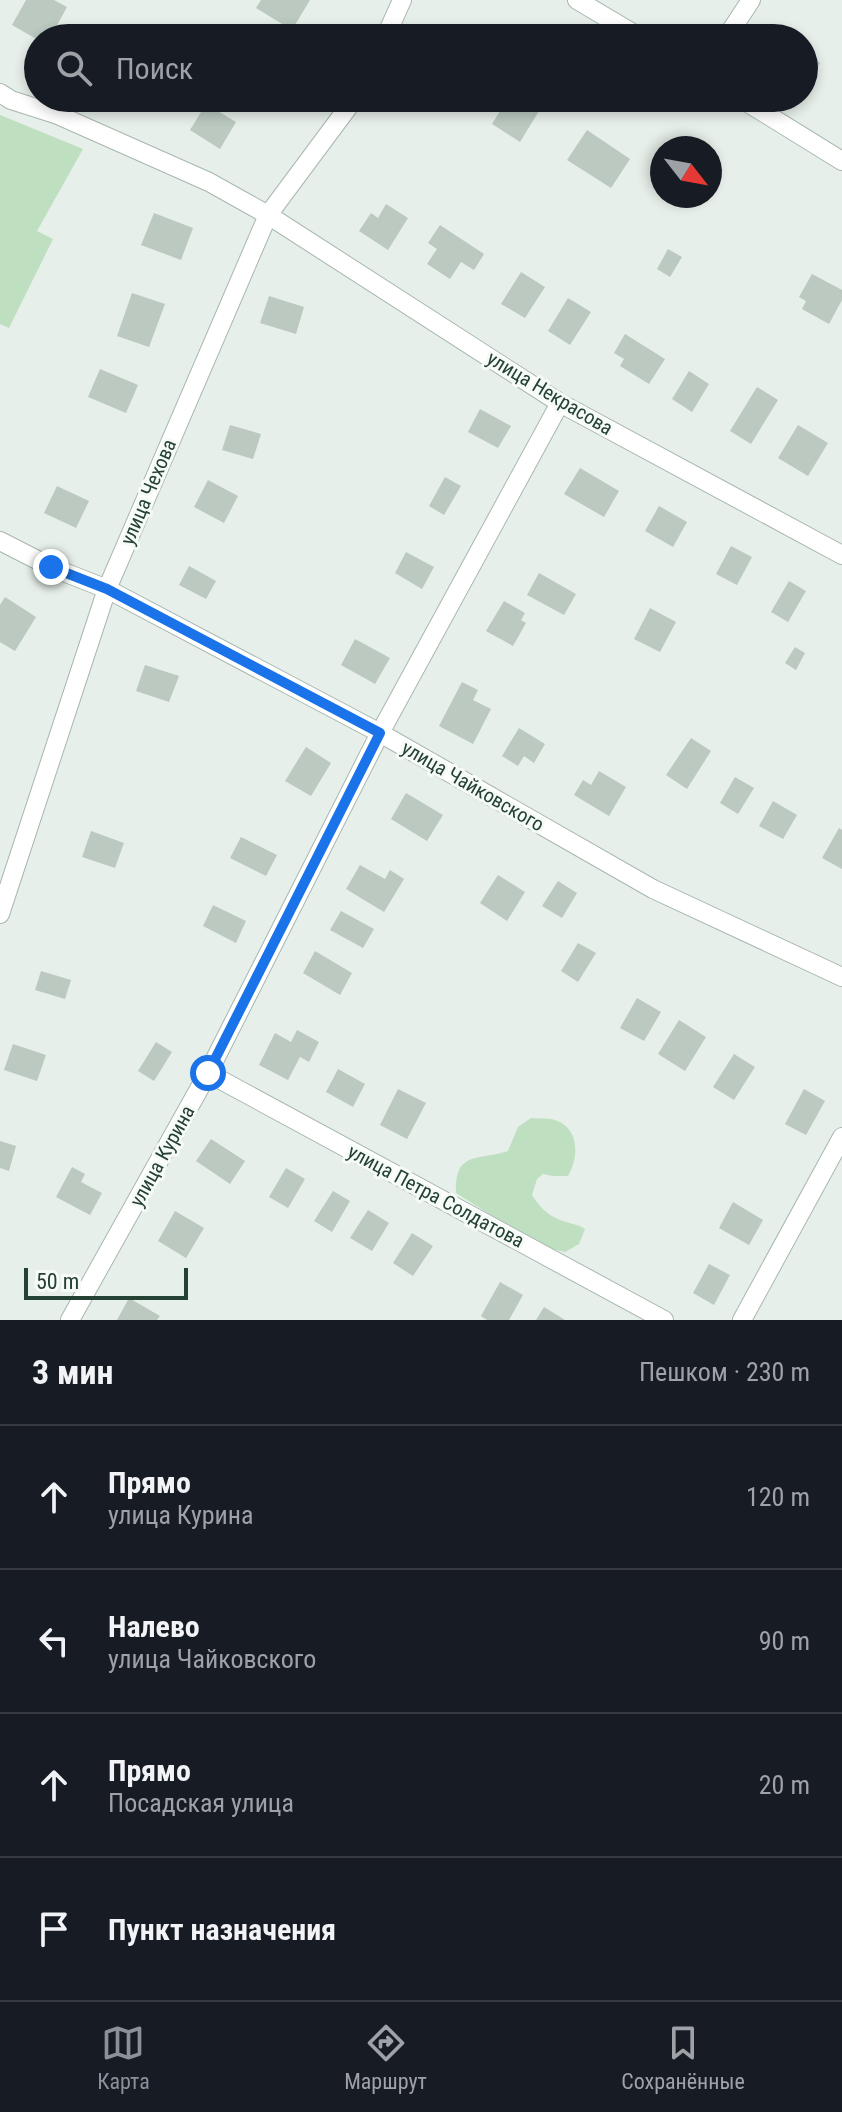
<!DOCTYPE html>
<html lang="ru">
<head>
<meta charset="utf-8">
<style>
	:root { --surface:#171b24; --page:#20242c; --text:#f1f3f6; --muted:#9ea1a6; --line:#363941; --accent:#8c9099 }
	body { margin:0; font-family:"Roboto Condensed",sans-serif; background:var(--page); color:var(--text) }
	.compass { position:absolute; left:650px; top:136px; width:72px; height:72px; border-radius:50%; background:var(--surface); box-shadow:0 4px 12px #0003; rotate:121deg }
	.scale { position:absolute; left:24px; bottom:20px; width:164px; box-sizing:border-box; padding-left:8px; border:4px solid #244133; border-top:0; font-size:22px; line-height:28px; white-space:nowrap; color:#244133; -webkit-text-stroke:6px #f6fbf8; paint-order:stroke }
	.stop { position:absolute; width:24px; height:24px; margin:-18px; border:6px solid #1a73e8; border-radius:50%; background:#fff }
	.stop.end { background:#1a73e8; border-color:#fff; box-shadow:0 2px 8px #0008 }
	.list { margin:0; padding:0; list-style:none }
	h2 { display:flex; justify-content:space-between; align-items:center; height:104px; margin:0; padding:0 32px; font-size:34px }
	h2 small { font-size:26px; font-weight:400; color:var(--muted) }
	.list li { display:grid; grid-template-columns:52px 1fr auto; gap:24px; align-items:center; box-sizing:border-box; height:144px; padding:0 32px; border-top:2px solid var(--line) }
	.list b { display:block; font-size:30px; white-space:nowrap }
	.list p { margin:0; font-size:26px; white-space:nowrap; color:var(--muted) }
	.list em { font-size:26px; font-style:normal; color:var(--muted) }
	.icon { flex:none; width:44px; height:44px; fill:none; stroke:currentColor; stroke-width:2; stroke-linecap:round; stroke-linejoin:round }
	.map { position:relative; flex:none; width:842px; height:1320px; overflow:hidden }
	.search { position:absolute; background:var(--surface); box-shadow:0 4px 12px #0003; left:24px; right:24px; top:24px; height:88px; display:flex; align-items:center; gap:20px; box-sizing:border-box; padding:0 28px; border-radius:44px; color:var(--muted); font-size:30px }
	.sheet { height:680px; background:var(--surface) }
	nav { display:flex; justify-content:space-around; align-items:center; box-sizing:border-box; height:112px; border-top:2px solid var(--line); background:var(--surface); font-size:22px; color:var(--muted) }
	nav a { display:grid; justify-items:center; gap:4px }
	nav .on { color:var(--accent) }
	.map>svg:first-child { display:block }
	.green { fill:#bfdfc1 }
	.building { fill:#bbc9c1 }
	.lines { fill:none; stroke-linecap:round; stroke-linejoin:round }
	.minor-casing { stroke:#a8b7af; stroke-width:20 }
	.minor { stroke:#fff; stroke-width:18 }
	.route { stroke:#1a73e8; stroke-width:10 }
	.labels { text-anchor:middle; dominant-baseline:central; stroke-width:6; stroke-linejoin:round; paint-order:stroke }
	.street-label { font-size:20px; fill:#244133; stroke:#f6fbf8 }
</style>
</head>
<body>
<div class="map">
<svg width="842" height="1320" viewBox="0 0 842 1320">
	<rect width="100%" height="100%" fill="#e6efe9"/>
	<!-- green -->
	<path class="green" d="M 0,115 L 83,149 L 37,231 L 53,239 L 9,328 L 0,324 Z
		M 531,1118 C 538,1119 545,1118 551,1119 C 579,1125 580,1155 568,1176 L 553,1176 L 543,1174 L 537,1179 L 532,1195 C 539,1206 546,1214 558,1219 C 568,1224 576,1223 585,1229 L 579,1244 L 565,1252 L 540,1246 L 456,1193 C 455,1150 478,1161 508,1151 L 518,1127 Z"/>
	<!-- building -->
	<path class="building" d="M 26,0 L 54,0 L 67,7 L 50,38 L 38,38 L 38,40 L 12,25 Z
		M 261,0 L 310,0 L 292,30 L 256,8 Z
		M 804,54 L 820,63 L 810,80 L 804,76 Z
		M 508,98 L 518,98 L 539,111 L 520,142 L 492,124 Z
		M 206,104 L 236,122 L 220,149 L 190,130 Z
		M 587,130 L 630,159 L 611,188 L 567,160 Z
		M 386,204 L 408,218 L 388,250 L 359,231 L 371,213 L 378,218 Z
		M 154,213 L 193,228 L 181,260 L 141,245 Z
		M 440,225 L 484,254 L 474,270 L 461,262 L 450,279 L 427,264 L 437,249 L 428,243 Z
		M 668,249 L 682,257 L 670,277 L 657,269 Z
		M 521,272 L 545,287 L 525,318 L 501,304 Z
		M 812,274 L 842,290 L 842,300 L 829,324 L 802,309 L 806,301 L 799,297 Z
		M 132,293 L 165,304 L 149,347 L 117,336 Z
		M 269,296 L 304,307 L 296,334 L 260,323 Z
		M 568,298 L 591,312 L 570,345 L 548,331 Z
		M 625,334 L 665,359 L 649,384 L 620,366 L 624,359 L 614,353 Z
		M 100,369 L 138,385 L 126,413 L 88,397 Z
		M 689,371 L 709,384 L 692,412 L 672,399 Z
		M 757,387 L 778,400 L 751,444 L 730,431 Z
		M 480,409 L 511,426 L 498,448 L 468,432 Z
		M 230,425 L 261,434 L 253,459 L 222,450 Z
		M 798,425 L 828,443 L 808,476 L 778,458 Z
		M 580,468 L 619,491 L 604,517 L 564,494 Z
		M 445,477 L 461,486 L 444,515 L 429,506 Z
		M 208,480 L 238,496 L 224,523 L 194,507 Z
		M 57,486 L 89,501 L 76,528 L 44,513 Z
		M 659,506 L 687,522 L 673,547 L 645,531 Z
		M 731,546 L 752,557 L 737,585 L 716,574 Z
		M 406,552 L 434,567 L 422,589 L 395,573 Z
		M 189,566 L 216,581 L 206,599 L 179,585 Z
		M 539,573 L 576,594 L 564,615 L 527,595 Z
		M 789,581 L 806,591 L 788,622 L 771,612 Z
		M 5,597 L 36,617 L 15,651 L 0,642 L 0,605 Z
		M 504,601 L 525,613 L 521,620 L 526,623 L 513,646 L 486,631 Z
		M 650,608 L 676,622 L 660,652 L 634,639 Z
		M 355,639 L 390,658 L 375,684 L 341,665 Z
		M 795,647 L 805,653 L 796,670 L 785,663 Z
		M 145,665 L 179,676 L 169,702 L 136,691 Z
		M 462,682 L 478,690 L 473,700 L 491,709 L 473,744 L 439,726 Z
		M 519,728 L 545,744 L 534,763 L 524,756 L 518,766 L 502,756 Z
		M 691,738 L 711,751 L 687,789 L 666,775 Z
		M 306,747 L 331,763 L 311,796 L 285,781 Z
		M 599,771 L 626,787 L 609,816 L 574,795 L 583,780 L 591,785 Z
		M 735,777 L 754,788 L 738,814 L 720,803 Z
		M 406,793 L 443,815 L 427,841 L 391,819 Z
		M 773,801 L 797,815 L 783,839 L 759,826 Z
		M 839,828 L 842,830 L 842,869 L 822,858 Z
		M 91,831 L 124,843 L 115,868 L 82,857 Z
		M 241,837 L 277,855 L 266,876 L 230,858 Z
		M 360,865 L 385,879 L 390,870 L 404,879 L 384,912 L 346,889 Z
		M 498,875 L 525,892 L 507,921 L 480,903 Z
		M 558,881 L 577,893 L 562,918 L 542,906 Z
		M 213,905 L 246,921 L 236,943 L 203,926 Z
		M 341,911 L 374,929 L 363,948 L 330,930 Z
		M 578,943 L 596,953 L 578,982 L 561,971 Z
		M 315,951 L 352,973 L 340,995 L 303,973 Z
		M 41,971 L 71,980 L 65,999 L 35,990 Z
		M 637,998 L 661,1012 L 644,1041 L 620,1028 Z
		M 679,1020 L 706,1037 L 685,1071 L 658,1054 Z
		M 297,1030 L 319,1042 L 309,1062 L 300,1057 L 288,1080 L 259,1065 L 275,1033 L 291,1042 Z
		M 156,1042 L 172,1052 L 154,1081 L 138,1071 Z
		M 13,1044 L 46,1055 L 37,1081 L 4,1070 Z
		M 734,1054 L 755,1067 L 734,1100 L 713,1087 Z
		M 338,1069 L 365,1084 L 353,1107 L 326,1092 Z
		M 398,1089 L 426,1103 L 407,1139 L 380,1125 Z
		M 804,1089 L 825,1101 L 806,1135 L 785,1124 Z
		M 211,1139 L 245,1161 L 230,1184 L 196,1161 Z
		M 0,1141 L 16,1146 L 9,1171 L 0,1168 Z
		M 72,1167 L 85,1174 L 81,1182 L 102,1193 L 90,1215 L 56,1197 Z
		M 286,1168 L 305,1179 L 288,1208 L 269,1197 Z
		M 333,1191 L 350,1201 L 332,1232 L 314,1221 Z
		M 733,1202 L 763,1220 L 749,1245 L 719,1228 Z
		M 368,1210 L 389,1223 L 372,1251 L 350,1238 Z
		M 175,1211 L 204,1228 L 186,1258 L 158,1241 Z
		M 412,1233 L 433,1246 L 413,1276 L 393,1263 Z
		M 709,1264 L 730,1275 L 714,1305 L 693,1293 Z
		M 500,1282 L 523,1295 L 509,1320 L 487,1320 L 481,1316 Z
		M 129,1298 L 160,1316 L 157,1320 L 117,1320 Z
		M 544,1307 L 565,1320 L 536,1320 Z"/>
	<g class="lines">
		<defs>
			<path id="minor" d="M 577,0 L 641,38
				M 385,38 L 402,0
				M 726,38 L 751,0
				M 0,93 L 11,100 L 58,115 L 209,182 L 268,215 L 560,403 L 842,555
				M 740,98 L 842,161
				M 0,541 L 51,567 L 107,589 L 380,733 L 653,889 L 842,977
				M 0,914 L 107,589 L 268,215 L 355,98
				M 208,1073 L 664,1320
				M 70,1320 L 208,1073 L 380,733 L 560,403
				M 742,1320 L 842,1137"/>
		</defs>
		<!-- minor casing -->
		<use href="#minor" class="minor-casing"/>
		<!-- minor -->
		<use href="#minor" class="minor"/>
	</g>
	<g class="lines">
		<!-- route -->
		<path class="route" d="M 51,567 L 107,589 L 380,733 L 208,1073"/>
	</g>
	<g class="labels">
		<!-- street labels -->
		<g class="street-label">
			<text transform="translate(550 393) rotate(31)">улица Некрасова</text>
			<text transform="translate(148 492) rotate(-67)">улица Чехова</text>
			<text transform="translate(473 786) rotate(30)">улица Чайковского</text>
			<text transform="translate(162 1156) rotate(-61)">улица Курина</text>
			<text transform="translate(436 1196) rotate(28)">улица Петра Солдатова</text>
		</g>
	</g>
</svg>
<svg class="compass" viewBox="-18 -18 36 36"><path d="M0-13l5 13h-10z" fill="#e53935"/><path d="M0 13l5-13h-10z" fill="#9ea1a6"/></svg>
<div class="scale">50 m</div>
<div class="stop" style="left:208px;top:1073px"></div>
<div class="stop end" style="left:51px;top:567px"></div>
<div class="search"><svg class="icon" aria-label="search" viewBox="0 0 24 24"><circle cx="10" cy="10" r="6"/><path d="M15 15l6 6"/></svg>Поиск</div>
</div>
<section class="sheet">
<h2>3 мин<small>Пешком · 230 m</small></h2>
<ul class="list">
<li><svg class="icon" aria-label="ahead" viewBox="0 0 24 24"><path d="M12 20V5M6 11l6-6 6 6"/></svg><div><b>Прямо</b><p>улица Курина</p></div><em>120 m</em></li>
<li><svg class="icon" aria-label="left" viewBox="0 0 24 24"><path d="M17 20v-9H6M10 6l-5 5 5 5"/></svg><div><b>Налево</b><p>улица Чайковского</p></div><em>90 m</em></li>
<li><svg class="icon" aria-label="ahead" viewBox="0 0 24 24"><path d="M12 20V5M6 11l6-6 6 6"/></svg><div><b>Прямо</b><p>Посадская улица</p></div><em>20 m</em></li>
<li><svg class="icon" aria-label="arrive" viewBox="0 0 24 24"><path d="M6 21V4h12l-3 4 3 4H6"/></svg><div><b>Пункт назначения</b></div></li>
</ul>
</section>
<nav>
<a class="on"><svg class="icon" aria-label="map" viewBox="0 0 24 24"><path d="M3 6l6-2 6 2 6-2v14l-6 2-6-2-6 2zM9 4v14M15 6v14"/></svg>Карта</a>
<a><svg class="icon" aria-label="directions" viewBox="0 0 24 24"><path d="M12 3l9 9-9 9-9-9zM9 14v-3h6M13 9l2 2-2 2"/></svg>Маршрут</a>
<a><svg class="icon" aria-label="saved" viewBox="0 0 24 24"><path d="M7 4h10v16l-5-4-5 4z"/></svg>Сохранённые</a>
</nav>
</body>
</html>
